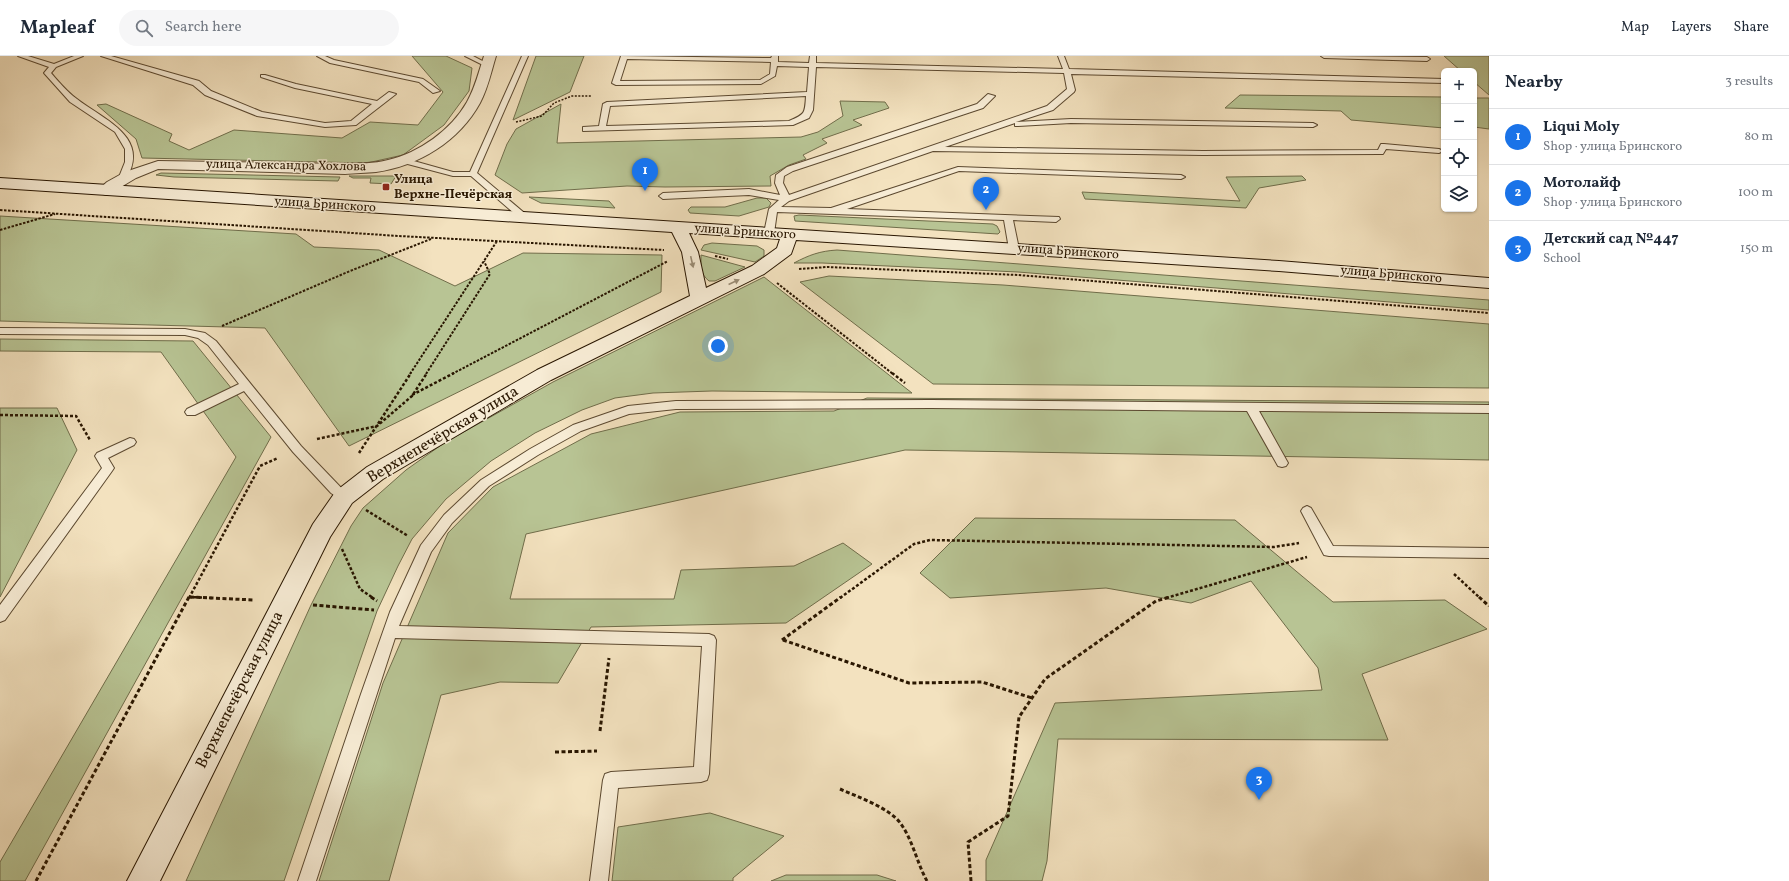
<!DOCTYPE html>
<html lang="en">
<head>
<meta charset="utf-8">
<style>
	:root { --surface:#fff; --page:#f6f6f7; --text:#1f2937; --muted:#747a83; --line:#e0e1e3; --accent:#1a73e8 }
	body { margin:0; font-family:Vollkorn,serif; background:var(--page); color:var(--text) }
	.controls { position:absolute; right:12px; top:12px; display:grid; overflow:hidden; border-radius:6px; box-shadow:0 1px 3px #0004 }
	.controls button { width:36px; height:36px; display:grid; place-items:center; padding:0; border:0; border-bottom:1px solid var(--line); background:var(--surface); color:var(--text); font:20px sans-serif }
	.you { position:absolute; left:718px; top:290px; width:14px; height:14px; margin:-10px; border:3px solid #fff; border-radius:50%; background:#1a73e8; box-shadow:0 0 0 6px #1a73e833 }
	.badge { display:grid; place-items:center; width:26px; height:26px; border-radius:50%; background:var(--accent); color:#fff; font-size:13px; font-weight:700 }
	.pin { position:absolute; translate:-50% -33px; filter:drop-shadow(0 1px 2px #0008) }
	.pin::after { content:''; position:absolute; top:21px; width:14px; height:12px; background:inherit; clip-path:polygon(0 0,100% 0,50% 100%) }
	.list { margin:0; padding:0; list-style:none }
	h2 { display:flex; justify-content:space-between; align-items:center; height:52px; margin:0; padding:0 16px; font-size:17px }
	h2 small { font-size:13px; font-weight:400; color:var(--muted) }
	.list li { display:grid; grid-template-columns:26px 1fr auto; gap:12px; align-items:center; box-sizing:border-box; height:56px; padding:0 16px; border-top:1px solid var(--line) }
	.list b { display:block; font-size:15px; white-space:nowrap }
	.list p { margin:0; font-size:13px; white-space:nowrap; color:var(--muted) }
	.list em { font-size:13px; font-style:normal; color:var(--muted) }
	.icon { flex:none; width:22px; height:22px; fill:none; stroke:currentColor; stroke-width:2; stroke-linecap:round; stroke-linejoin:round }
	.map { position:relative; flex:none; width:1489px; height:825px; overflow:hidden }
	header { display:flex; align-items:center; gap:24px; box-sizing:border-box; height:56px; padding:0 20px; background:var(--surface); border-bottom:1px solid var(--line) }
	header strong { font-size:19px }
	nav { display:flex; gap:22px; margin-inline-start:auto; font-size:14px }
	.search { width:280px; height:36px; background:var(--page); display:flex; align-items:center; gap:10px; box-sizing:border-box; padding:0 14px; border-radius:22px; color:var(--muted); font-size:15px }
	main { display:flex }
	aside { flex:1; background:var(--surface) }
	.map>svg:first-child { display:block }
	.green { fill:#b8c494; stroke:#706d4a }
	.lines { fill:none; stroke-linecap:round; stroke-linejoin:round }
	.lane-casing { stroke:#5c4930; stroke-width:2 }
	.street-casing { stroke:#5c4930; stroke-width:2 }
	.secondary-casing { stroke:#291600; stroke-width:2 }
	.path-far3 { stroke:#291600; stroke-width:1.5; stroke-dasharray:2 1.5; stroke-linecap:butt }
	.path-far2 { stroke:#291600; stroke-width:2; stroke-dasharray:2.5 1.5; stroke-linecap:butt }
	.path-far1 { stroke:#291600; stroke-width:2.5; stroke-dasharray:3 2; stroke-linecap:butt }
	.path { stroke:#291600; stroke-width:3; stroke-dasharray:4 2.5; stroke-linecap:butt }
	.lane { fill:#f7ecd5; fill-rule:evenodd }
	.street { fill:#f7ecd5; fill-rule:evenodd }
	.secondary { fill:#f7ecd5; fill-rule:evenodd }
	.oneway { fill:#9a8c75 }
	.poi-dot { fill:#8f2418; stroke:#f7ecd5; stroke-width:1.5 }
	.labels { text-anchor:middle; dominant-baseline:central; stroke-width:3; stroke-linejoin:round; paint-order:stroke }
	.far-street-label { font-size:13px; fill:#291600; stroke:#f7ecd5 }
	.far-poi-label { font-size:13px; font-weight:bold; fill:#291600; stroke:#f7ecd5; text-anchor:start }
	.street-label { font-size:16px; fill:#291600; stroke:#f7ecd5 }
</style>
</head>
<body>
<header>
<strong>Mapleaf</strong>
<div class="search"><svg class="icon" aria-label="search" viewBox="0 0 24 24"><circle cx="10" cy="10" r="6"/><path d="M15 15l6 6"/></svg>Search here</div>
<nav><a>Map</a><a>Layers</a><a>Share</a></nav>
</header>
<main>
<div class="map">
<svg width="1489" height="825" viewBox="0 0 1489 825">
	<rect width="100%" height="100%" fill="#f3e2bf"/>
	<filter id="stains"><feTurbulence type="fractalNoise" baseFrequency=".005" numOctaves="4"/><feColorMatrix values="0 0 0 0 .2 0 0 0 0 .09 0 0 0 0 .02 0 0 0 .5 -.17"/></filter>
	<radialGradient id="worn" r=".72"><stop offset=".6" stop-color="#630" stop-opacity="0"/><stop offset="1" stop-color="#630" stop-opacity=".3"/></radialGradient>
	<!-- green -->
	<path class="green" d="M 412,0 L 446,0 L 472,12 L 469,35 L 444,69 L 403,99 L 367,107 L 142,102 L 136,83 L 97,49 L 106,48 L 172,78 L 169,85 L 189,94 L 234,74 L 342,82 L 370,66 L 418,69 L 443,36 Z
		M 536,0 L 584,0 L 570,36 L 513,64 Z
		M 1444,0 L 1489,0 L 1489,39 L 1474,26 L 1474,15 L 1461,15 Z
		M 1240,39 L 1444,41 L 1444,72 L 1351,64 L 1341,55 L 1225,52 Z
		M 1474,42 L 1489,42 L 1489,73 L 1474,71 Z
		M 840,45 L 885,46 L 889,52 L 853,64 L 862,69 L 822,83 L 827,87 L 803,99 L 806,103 L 789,109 L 770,120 L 771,130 L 665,131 L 627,130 L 522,137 L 495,119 L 507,88 L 516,73 L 561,48 L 557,87 L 801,81 L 818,76 L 843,60 Z
		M 161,117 L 340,121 L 338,125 L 174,121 L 156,119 Z
		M 349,120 L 396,120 L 391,128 L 370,127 L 371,122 L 353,122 Z
		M 1302,120 L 1306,124 L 1259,132 L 1246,152 L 1085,143 L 1082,136 L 1240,145 L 1226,121 Z
		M 529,141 L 609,145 L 615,152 L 541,147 Z
		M 757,142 L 766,142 L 771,147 L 769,151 L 739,160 L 690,157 L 688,154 L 691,151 L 725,151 Z
		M 799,159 L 993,168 L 997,170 L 1000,176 L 998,178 L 795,165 L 794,160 Z
		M 0,160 L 296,178 L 314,191 L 379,194 L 455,230 L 523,197 L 662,199 L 661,236 L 349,390 L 265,272 L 0,265 Z
		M 712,187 L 757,190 L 764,194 L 764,200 L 755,206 L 701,194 L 704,189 Z
		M 837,194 L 1489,244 L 1489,254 L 1018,216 L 822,207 L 794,207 C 809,199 820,195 837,194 Z
		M 701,199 L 745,211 L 715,225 L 709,225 C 700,218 701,210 701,199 Z
		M 829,220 L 1003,229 L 1489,268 L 1489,332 L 933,328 L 800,226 Z
		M 764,221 L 912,337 L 712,335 L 653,337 L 615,342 L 582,354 L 535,377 L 491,405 L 446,443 L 412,483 L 398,510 L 377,555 L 284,825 L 186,825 L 311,549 L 351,470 L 363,452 L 406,414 L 444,387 L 553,326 Z
		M 0,283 L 193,285 L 271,381 L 25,825 L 0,825 L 0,806 L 236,401 L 161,296 L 0,295 Z
		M 867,342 L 1489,346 L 1489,404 L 905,394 L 526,478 L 510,543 L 674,543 L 681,514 L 794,510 L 843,487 L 872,508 L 786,567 L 591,571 L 558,627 L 500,626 L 441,639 L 389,825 L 319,825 L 383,627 L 448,477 L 493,431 L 591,378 L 680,356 L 834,355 Z
		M 0,352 L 57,352 L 77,394 L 0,541 Z
		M 975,462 L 1235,464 L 1333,546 L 1445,544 L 1487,573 L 1362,618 L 1388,684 L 1058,683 L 1047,805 L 1042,825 L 986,825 L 986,804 L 1055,647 L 1322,634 L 1318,612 L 1251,525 L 1191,547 L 1106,532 L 950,542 L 920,517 Z
		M 710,757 L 784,780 L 733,822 L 733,825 L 612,825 L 618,771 Z
		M 786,819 L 877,819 L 896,825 L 771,825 Z"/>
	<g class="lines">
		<defs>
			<path id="lane" d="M 18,0 L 28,0 L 54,8 L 74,0 L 83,0 L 56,11 L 51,17 C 59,26 67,36 77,43 C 104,64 151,81 126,123 L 120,123 L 119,121 L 125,106 L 125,93 L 115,76 L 70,46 L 44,17 L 49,11 Z
				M 101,0 L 111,0 L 199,25 L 211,35 L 262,56 L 325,67 L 351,65 L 372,48 L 295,32 L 261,21 L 261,19 L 265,19 L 296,28 L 377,45 L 389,36 L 396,38 L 356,69 L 325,71 L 257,60 L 205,39 L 193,29 Z
				M 317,0 L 325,0 L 334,4 L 423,23 L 440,35 L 433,37 L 419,26 L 330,7 Z
				M 465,0 L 473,0 L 490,9 L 485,10 Z
				M 522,0 L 528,0 L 477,117 L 528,160 L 529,162 L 528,164 L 522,164 L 471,120 L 453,120 L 400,106 L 399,104 L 403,102 L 453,116 L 470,116 Z
				M 621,0 L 771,2 L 772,0 L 778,0 L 778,6 L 809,7 L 810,0 L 816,0 L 816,7 L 1063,13 L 1058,0 L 1064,0 L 1069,13 L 1444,23 L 1444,27 L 1071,18 L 1075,34 L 1074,36 L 1053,54 L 1016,66 L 1071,63 L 1313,67 L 1317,69 L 1313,71 L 1071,67 L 1018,70 L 1015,70 L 1015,67 L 945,91 L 1203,95 L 1378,94 L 1381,88 L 1384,88 L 1439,93 L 1443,95 L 1439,97 L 1386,93 L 1383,98 L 1380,98 L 1203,99 L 933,95 L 789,145 L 781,151 L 831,152 L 958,111 L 1181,119 L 1185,121 L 1181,123 L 959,115 L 847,153 L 1059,161 L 1060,163 L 1056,166 L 1013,164 L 1019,193 L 1014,196 L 1009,193 L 1004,164 L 777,156 L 774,177 L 769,180 L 764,177 L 769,153 L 779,144 L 749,139 L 663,143 L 659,140 L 663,137 L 749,133 L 780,139 L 775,127 L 776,119 L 787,111 L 977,48 L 988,38 L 995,40 L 983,52 L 793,115 L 784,120 L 783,127 L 789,139 L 1047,50 L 1067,33 L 1064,17 L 816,11 L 813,54 L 809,62 L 793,69 L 583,75 L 583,71 L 599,70 L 603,48 L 607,46 L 807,36 L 809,11 L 777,10 L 775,20 L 761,28 L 616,29 L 612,27 ZM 627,3 L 771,6 L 770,18 L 760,24 L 620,25 ZM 806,40 C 805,58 805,58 789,65 L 606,70 L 610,50 Z
				M 1321,0 L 1427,1 L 1430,3 L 1427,5 L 1324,2 Z
				M 0,272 L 185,273 L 205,277 L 216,285 L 301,390 L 350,441 L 348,444 L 344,446 L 331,437 L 293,396 L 244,335 L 195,359 L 187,359 L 185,356 L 187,353 L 239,328 L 208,289 L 198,282 L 185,279 L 0,278 Z
				M 931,344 L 1489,349 L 1489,357 L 1259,355 L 1288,407 L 1286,410 L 1282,411 L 1278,410 L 1247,355 L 931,352 L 676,353 L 629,358 L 581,375 L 538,399 L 489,430 L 452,467 L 431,496 L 399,570 L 709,578 L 714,580 L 716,584 L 709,718 L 707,724 L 701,726 L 618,732 L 608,825 L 590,825 L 603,724 L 605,718 L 611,716 L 694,711 L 702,590 L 395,582 L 316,825 L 298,825 L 361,638 L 390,556 L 421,489 L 444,459 L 481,424 L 530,393 L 573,369 L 628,350 L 676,345 Z
				M 130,382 L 134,383 L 136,386 L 134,389 L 108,402 L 114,412 L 112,415 L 5,564 L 0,566 L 0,549 L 102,412 L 95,400 L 97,397 Z
				M 1307,450 L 1311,452 L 1333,490 L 1489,492 L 1489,502 L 1329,500 L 1324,499 L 1301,455 L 1303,452 Z"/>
			<path id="street" d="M 484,0 L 496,0 C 491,16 488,32 480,47 C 459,85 419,110 376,116 C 366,117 355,117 345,118 L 158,113 L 136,122 L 111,137 L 106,139 L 101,137 L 98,134 L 107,126 L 125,116 L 158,105 L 345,108 C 359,107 374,108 388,104 C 419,97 451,74 467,46 C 475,32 479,15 484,0 Z"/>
			<path id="secondary" d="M 0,122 L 1279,205 L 1489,222 L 1489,232 L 1279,215 L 796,184 L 791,198 L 764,218 L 551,324 L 383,423 L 352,447 L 330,481 L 160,825 L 127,825 L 313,468 L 336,435 L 367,411 L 537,314 L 690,240 L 682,196 L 672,176 L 0,132 ZM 689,177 L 780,183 L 777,192 L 752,210 L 706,232 L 698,196 Z"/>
		</defs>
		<!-- lane casing -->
		<use href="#lane" class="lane-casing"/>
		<!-- street casing -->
		<use href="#street" class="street-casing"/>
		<!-- secondary casing -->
		<use href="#secondary" class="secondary-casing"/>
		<!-- path-far3 -->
		<path class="path-far3" d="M 516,66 L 542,60 L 554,47 L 572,40 L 591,40"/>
		<!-- path-far2 -->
		<path class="path-far2" d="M 0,154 L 399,180 L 664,194
			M 0,174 L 55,158
			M 715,200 L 728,203
			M 799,213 L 827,211 L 1018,219 L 1489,257
			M 777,227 L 893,318
			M 222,270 L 350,215 L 431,183
			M 410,318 L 497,185
			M 426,318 L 490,218 L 484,205
			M 452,318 L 668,205"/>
		<!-- path-far1 -->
		<path class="path-far1" d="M 892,317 L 905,327
			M 412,339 L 454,317
			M 0,359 L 76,360 L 90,384
			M 317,383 L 377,370 L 412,340 L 427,317
			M 359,397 L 411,317
			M 366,454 L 408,480
			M 342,493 L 360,533 L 373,542
			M 1454,518 L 1480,542
			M 189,541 L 212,542
			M 189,542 L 260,410 L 278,402
			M 840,542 L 914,488 L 930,484 L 1274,491 L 1299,487
			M 1166,542 L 1307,501"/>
		<!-- path -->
		<path class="path" d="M 190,541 L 254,544
			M 371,541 L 377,545
			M 1479,541 L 1489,550
			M 313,549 L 374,554
			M 782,584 L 841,541
			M 783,584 L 909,627 L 982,626 L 1032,642
			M 600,675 L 609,602
			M 555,696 L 597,695
			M 840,733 C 858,741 890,752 901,768 C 913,785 917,807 927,825
			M 36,825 L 189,541
			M 971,825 L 968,786 L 1008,760 L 1019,661 L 1045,623 L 1156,545 L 1170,541"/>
		<!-- lane -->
		<use href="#lane" class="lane"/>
		<!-- street -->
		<use href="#street" class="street"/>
		<!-- secondary -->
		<use href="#secondary" class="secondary"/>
	</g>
	<!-- one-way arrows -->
	<defs><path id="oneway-solid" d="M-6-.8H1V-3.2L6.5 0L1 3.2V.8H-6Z"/></defs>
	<g class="oneway">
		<use href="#oneway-solid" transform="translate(692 206) rotate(77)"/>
		<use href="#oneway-solid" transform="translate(734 226) rotate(-25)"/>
	</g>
	<!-- markers -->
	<rect class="poi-dot" x="382" y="127" width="8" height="8" rx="2"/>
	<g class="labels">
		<!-- far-street labels -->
		<g class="far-street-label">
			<text transform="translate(286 110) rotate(1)">улица Александра Хохлова</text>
			<text transform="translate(325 149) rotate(4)">улица Бринского</text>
			<text transform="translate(745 176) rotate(4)">улица Бринского</text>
			<text transform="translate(1068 196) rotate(4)">улица Бринского</text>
			<text transform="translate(1391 219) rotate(5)">улица Бринского</text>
		</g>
		<!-- far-poi labels -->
		<g class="far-poi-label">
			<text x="394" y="124">Улица<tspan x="394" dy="15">Верхне-Печёрская</tspan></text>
		</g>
		<!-- street labels -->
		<g class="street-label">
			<text transform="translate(443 379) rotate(-31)">Верхнепечёрская улица</text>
			<text transform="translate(240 634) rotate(-63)">Верхнепечёрская улица</text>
		</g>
	</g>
	<rect width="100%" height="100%" filter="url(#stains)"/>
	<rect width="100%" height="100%" fill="url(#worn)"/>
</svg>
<div class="controls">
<button>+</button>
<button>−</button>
<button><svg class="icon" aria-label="locate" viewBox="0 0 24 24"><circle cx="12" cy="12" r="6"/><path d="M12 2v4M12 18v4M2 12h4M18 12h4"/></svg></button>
<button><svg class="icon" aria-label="layers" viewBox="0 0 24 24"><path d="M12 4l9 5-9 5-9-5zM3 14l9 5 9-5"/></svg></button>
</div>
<div class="you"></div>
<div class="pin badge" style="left:645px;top:135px">1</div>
<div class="pin badge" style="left:986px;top:154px">2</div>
<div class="pin badge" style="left:1259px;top:744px">3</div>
</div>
<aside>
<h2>Nearby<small>3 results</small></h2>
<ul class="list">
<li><span class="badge">1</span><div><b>Liqui Moly</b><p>Shop · улица Бринского</p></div><em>80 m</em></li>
<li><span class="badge">2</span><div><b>Мотолайф</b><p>Shop · улица Бринского</p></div><em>100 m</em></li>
<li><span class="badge">3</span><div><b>Детский сад №447</b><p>School</p></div><em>150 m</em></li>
</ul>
</aside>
</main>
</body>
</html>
